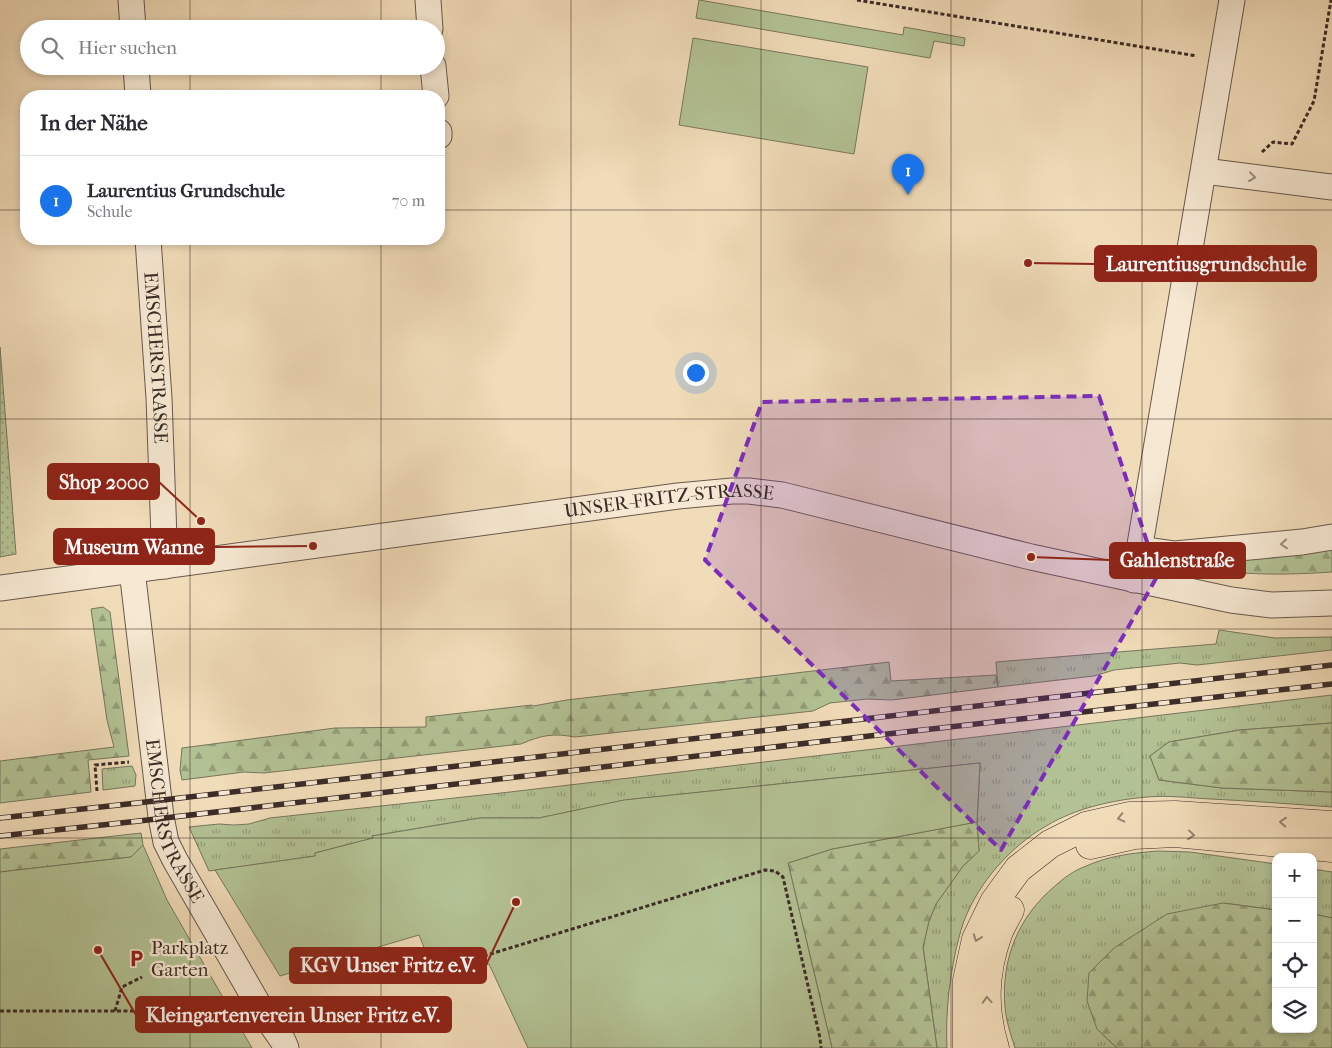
<!DOCTYPE html>
<html lang="de">
<head>
<meta charset="utf-8">
<style>
	:root { --surface:#fff; --page:#f2f2f3; --text:#2b2b33; --muted:#7c7c81; --line:#e1e1e2; --accent:#1a73e8 }
	body { margin:0; font-family:"IM FELL French Canon",serif; background:var(--page); color:var(--text) }
	.controls { position:absolute; right:15px; bottom:15px; display:grid; overflow:hidden; border-radius:10px; box-shadow:0 2px 8px #0003 }
	.controls button { width:45px; height:45px; display:grid; place-items:center; padding:0; border:0; border-bottom:1px solid var(--line); background:var(--surface); color:var(--text); font:25px sans-serif }
	.you { position:absolute; left:695px; top:372px; width:18px; height:18px; margin:-12px; border:4px solid #fff; border-radius:50%; background:#1a73e8; box-shadow:0 0 0 8px #1a73e833 }
	.badge { display:grid; place-items:center; width:32px; height:32px; border-radius:50%; background:var(--accent); color:#fff; font-size:16px; font-weight:700 }
	.pin { position:absolute; translate:-50% -41px; filter:drop-shadow(0 1px 2px #0008) }
	.pin::after { content:''; position:absolute; top:26px; width:18px; height:15px; background:inherit; clip-path:polygon(0 0,100% 0,50% 100%) }
	.list { margin:0; padding:0; list-style:none }
	h2 { display:flex; justify-content:space-between; align-items:center; height:65px; margin:0; padding:0 20px; font-size:21px }
	h2 small { font-size:16px; font-weight:400; color:var(--muted) }
	.list li { display:grid; grid-template-columns:32px 1fr auto; gap:15px; align-items:center; box-sizing:border-box; height:90px; padding:0 20px; border-top:1px solid var(--line) }
	.list b { display:block; font-size:19px; white-space:nowrap }
	.list p { margin:0; font-size:16px; white-space:nowrap; color:var(--muted) }
	.list em { font-size:16px; font-style:normal; color:var(--muted) }
	.icon { flex:none; width:28px; height:28px; fill:none; stroke:currentColor; stroke-width:2; stroke-linecap:round; stroke-linejoin:round }
	.map { position:relative; flex:none; width:1332px; height:1048px; overflow:hidden }
	.search { position:absolute; background:var(--surface); box-shadow:0 2px 8px #0003; left:20px; top:20px; width:425px; height:55px; display:flex; align-items:center; gap:12px; box-sizing:border-box; padding:0 18px; border-radius:28px; color:var(--muted); font-size:19px }
	.panel { position:absolute; background:var(--surface); box-shadow:0 2px 8px #0003; left:20px; top:90px; width:425px; height:155px; border-radius:20px }
	.map>svg:first-child { display:block }
	.grass { fill:url(#grass-tufts); stroke:#77775e }
	.forest { fill:url(#forest-firs); stroke:#77775e }
	.park { fill:url(#park-dots); stroke:#77775e }
	.garden { fill:#b3c294; stroke:#77775e }
	.lines { fill:none; stroke-linecap:round; stroke-linejoin:round }
	.street-casing { stroke:#68584c; stroke-width:27 }
	.highway-casing { stroke:#3b2c27; stroke-width:29 }
	.path { stroke:#3b2c27; stroke-width:3; stroke-dasharray:4 2.5; stroke-linecap:butt }
	.street { stroke:#f6e8d2; stroke-width:25 }
	.highway { stroke:#f1dcb9; stroke-width:28 }
	.rail-casing { stroke:#3b2c27; stroke-width:5.5 }
	.rail { stroke:#f6e8d2; stroke-width:4; stroke-dasharray:11; stroke-linecap:butt }
	.oneway { stroke:#988a7c }
	.oneway2 { stroke:#968470 }
	.marked { fill:#7b2cbf; fill-opacity:0.2; stroke:#7b2cbf; stroke-width:4; stroke-dasharray:10 6; stroke-linejoin:round }
	.grid { fill:none; stroke:#3b2c27; stroke-width:1; stroke-opacity:0.55 }
	.labels { text-anchor:middle; dominant-baseline:central; stroke-width:4.5; stroke-linejoin:round; paint-order:stroke }
	.street-label { font-size:19px; fill:#3b2c27; stroke:#f6e8d2 }
	.poi-label { font-size:19px; fill:#3b2c27; stroke:#f6e8d2; text-anchor:start }
	.leader { fill:none; stroke:#8f2418; stroke-width:2 }
	.callout-dot { fill:#8f2418; stroke:#f6e8d2; stroke-width:2 }
	.callout { fill:#8f2418; stroke:#8f2418; stroke-width:2 }
	.callout-label { font-size:20px; text-anchor:middle; font-weight:bold; fill:#fff }
</style>
</head>
<body>
<div class="map">
<svg width="1332" height="1048" viewBox="0 0 1332 1048">
	<defs>
		<pattern id="grass-tufts" width="24" height="20" patternUnits="userSpaceOnUse" patternTransform="scale(1.25)"><rect width="24" height="20" fill="#b3c294"/><path d="M3 7l-1-3M5 7V3M7 7l1-3M15 17l-1-3M17 17v-4M19 17l1-3" fill="none" stroke="#939e79"/></pattern>
		<pattern id="forest-firs" width="22" height="20" patternUnits="userSpaceOnUse" patternTransform="scale(1.25)"><rect width="22" height="20" fill="#b3c294"/><path d="M5 1l3.5 6h-7zM16 11l3.5 6h-7z" fill="#939e79"/></pattern>
		<pattern id="park-dots" width="8" height="8" patternUnits="userSpaceOnUse" patternTransform="scale(1.25)"><rect width="8" height="8" fill="#b3c294"/><path d="M2 2h.1M6 6h.1" fill="none" stroke="#939e79" stroke-width="1.8" stroke-linecap="round"/></pattern>
	</defs>
	<rect width="100%" height="100%" fill="#f1dcb9"/>
	<filter id="stains"><feTurbulence type="fractalNoise" baseFrequency=".004" numOctaves="4"/><feColorMatrix values="0 0 0 0 .2 0 0 0 0 .09 0 0 0 0 .02 0 0 0 .5 -.17"/></filter>
	<radialGradient id="worn" r=".72"><stop offset=".6" stop-color="#630" stop-opacity="0"/><stop offset="1" stop-color="#630" stop-opacity=".3"/></radialGradient>
	<!-- grass -->
	<path class="grass" d="M 1219,630 L 1275,638 L 1332,637 L 1332,650 L 1197,665 L 1180,663 L 1114,670 L 1094,676 L 998,687 L 996,662 L 1216,644 Z
		M 1332,695 L 1332,723 L 1240,730 L 1169,742 L 1150,756 L 1159,780 L 1222,788 L 1332,792 L 1332,807 C 1292,804 1252,801 1211,799 C 1190,798 1168,795 1147,797 C 1113,800 1076,808 1046,826 C 1010,847 979,882 964,921 C 956,944 952,968 949,991 C 947,1010 946,1029 947,1048 L 937,1048 L 923,947 L 929,921 L 936,904 L 963,866 L 979,851 L 977,822 L 980,763 L 625,800 L 539,818 L 480,818 L 372,836 L 373,838 L 315,853 L 315,856 L 209,871 L 189,827 L 219,824 L 234,825 L 249,824 L 270,818 L 510,792 Z
		M 132,766 L 136,775 L 135,786 L 103,790 L 102,769 Z
		M 1158,851 L 1190,852 L 1276,864 L 1276,910 L 1223,903 L 1097,1029 L 1117,1048 L 1015,1048 C 1011,1035 1006,1021 1005,1007 C 1001,959 1018,917 1055,886 C 1064,878 1073,871 1084,867 C 1107,856 1132,853 1158,851 Z
		M 1313,869 L 1332,872 L 1332,918 L 1313,914 Z"/>
	<!-- forest -->
	<path class="forest" d="M 1332,548 L 1332,572 C 1302,574 1273,575 1243,573 C 1221,572 1199,568 1178,564 Z
		M 103,607 L 110,612 L 129,756 L 88,760 L 91,792 L 0,803 L 0,761 L 114,747 L 107,720 L 91,609 Z
		M 889,662 L 891,681 L 996,675 L 998,687 L 892,700 L 867,699 L 830,703 L 813,711 L 575,737 C 553,733 542,735 521,744 L 264,773 L 244,772 L 182,780 L 180,770 L 182,748 L 335,728 L 426,727 L 426,717 L 532,705 L 533,706 L 567,700 Z
		M 1332,723 L 1332,792 L 1222,788 L 1159,780 L 1150,756 L 1169,742 L 1240,730 Z
		M 977,822 L 979,851 L 963,866 L 936,904 L 929,921 L 923,947 L 937,1048 L 832,1048 L 788,863 L 832,849 Z
		M 141,833 L 143,845 L 131,857 L 0,872 L 0,849 Z
		M 1223,903 L 1276,910 L 1276,1029 L 1313,1029 L 1313,914 L 1332,918 L 1332,1048 L 1117,1048 L 1097,1029 L 1087,1001 L 1089,973 L 1114,948 L 1167,914 Z"/>
	<!-- park -->
	<path class="park" d="M 0,347 L 16,554 L 0,557 Z"/>
	<!-- garden -->
	<path class="garden" d="M 699,0 L 903,35 L 904,27 L 965,38 L 964,46 L 934,41 L 930,58 L 696,18 Z
		M 693,38 L 868,67 L 854,154 L 679,125 Z
		M 980,763 L 977,822 L 832,849 L 788,863 L 832,1048 L 528,1048 L 489,964 L 438,984 L 431,965 L 419,935 L 280,976 L 215,870 L 315,856 L 315,853 L 373,838 L 372,836 L 480,818 L 539,818 L 624,800 Z
		M 143,845 L 167,900 L 252,1048 L 0,1048 L 0,872 L 131,857 Z"/>
	<g class="lines">
		<defs>
			<g id="street">
				<path d="M 131,0 L 133,29"/>
				<path d="M 428,0 L 430,29"/>
				<path d="M 136,66 L 138,96"/>
				<path d="M 433,66 L 436,96"/>
				<path d="M 439,132 L 439,136"/>
				<path d="M 1204,171 L 1332,187"/>
				<path id="s1" d="M 148,239 L 159,398 L 165,566"/>
				<path d="M 1140,549 L 1175,554 L 1302,542 L 1332,537"/>
				<path id="s2" d="M 132,570 L 161,817 L 166,842 L 175,860 L 262,1011 L 283,1041 L 286,1048"/>
				<path d="M 1134,580 L 1232,0"/>
				<path id="s3" d="M 0,588 L 678,496 L 732,491 L 749,491 L 782,495 L 1031,557 L 1231,600 L 1272,605 L 1332,603"/>
			</g>
			<path id="highway" d="M 1090,845 L 1134,835 L 1175,833 L 1332,848
				M 967,1048 L 967,980 L 976,939 L 994,902 L 1018,869 L 1050,844 L 1086,826 L 1130,816 L 1175,815 L 1332,825
				M 995,1048 C 983,1009 984,973 998,934 C 1001,926 1006,918 1010,910"/>
		</defs>
		<!-- street casing -->
		<use href="#street" class="street-casing"/>
		<!-- highway casing -->
		<use href="#highway" class="highway-casing"/>
		<!-- path -->
		<path class="path" d="M 857,0 L 1197,56
			M 1262,152 L 1273,142 L 1292,144 L 1314,101 L 1331,0
			M 97,791 L 95,765 L 129,762
			M 435,974 L 474,959 L 765,870 L 775,871 L 783,877 L 820,1038 L 821,1048
			M 0,1011 L 232,1011
			M 115,1011 L 122,987 L 142,977"/>
		<!-- street -->
		<use href="#street" class="street"/>
		<!-- highway -->
		<use href="#highway" class="highway"/>
		<defs>
			<path id="rail" d="M 0,818 L 137,803 L 1332,665
				M 0,836 L 139,821 L 834,740 L 1332,684"/>
		</defs>
		<!-- rail casing -->
		<use href="#rail" class="rail-casing"/>
		<!-- rail -->
		<use href="#rail" class="rail"/>
	</g>
	<!-- one-way arrows -->
	<defs><path id="oneway-chevron" d="M-2-3.5L2.5 0L-2 3.5" fill="none" stroke-width="1.6" stroke-linecap="round" stroke-linejoin="round" transform="scale(1.25)"/></defs>
	<g class="oneway">
		<use href="#oneway-chevron" transform="translate(1252 177) rotate(7)"/>
		<use href="#oneway-chevron" transform="translate(1284 544) rotate(175)"/>
	</g>
	<g class="oneway2">
		<use href="#oneway-chevron" transform="translate(1121 818) rotate(167)"/>
		<use href="#oneway-chevron" transform="translate(1283 822) rotate(-176)"/>
		<use href="#oneway-chevron" transform="translate(1191 835) rotate(6)"/>
		<use href="#oneway-chevron" transform="translate(977 938) rotate(110)"/>
		<use href="#oneway-chevron" transform="translate(987 1000) rotate(-94)"/>
	</g>
	<!-- marked area -->
	<path class="marked" d="M 1099,396 L 1158,575 L 1001,850 L 705,560 L 762,402 Z"/>
	<!-- grid -->
	<path class="grid" d="M 190,0 L 190,29M 381,0 L 381,29M 571,0 L 571,1048M 761,0 L 761,1048M 951,0 L 951,1048M 1142,0 L 1142,1048M 190,66 L 190,96M 381,66 L 381,96M 0,210 L 26,210M 439,210 L 1332,210M 190,239 L 190,1048M 381,239 L 381,1048M 0,419 L 1332,419M 0,629 L 1332,629M 0,838 L 1332,838"/>
	<!-- icons -->
	<defs>
		<symbol id="parking-bare" viewBox="-9 -9 18 18"><path d="M-3.5-5.5H1a3.5 3.5 0 0 1 0 7H-1V5.5H-3.5ZM-1-3.4V-.6H.8a1.4 1.4 0 0 0 0-2.8Z" fill="#8f2418" stroke="#f6e8d2" stroke-width="2.5" paint-order="stroke"/></symbol>
	</defs>
	<g fill-rule="evenodd">
		<use href="#parking-bare" x="124" y="946" width="25" height="25"/>
	</g>
	<g class="labels">
		<!-- street labels -->
		<g class="street-label">
			<text stroke="none"><textPath href="#s1" startOffset="119">EMSCHERSTRASSE</textPath></text>
			<text stroke="none"><textPath href="#s3" startOffset="675">UNSER-FRITZ-STRASSE</textPath></text>
			<text stroke="none"><textPath href="#s2" startOffset="256">EMSCHERSTRASSE</textPath></text>
		</g>
		<!-- poi labels -->
		<g class="poi-label">
			<text x="151" y="948">Parkplatz<tspan x="151" dy="22">Garten</tspan></text>
		</g>
	</g>
	<!-- callouts -->
	<path class="leader" d="M1028 263L1095 264M201 521L159 482M313 546L214 547M1031 557L1110 560M516 902L486 965M98 950L136 1015"/>
	<g class="callout-dot">
		<circle cx="1028" cy="263" r="5"/>
		<circle cx="201" cy="521" r="5"/>
		<circle cx="313" cy="546" r="5"/>
		<circle cx="1031" cy="557" r="5"/>
		<circle cx="516" cy="902" r="5"/>
		<circle cx="98" cy="950" r="5"/>
	</g>
	<g class="callout">
		<rect x="1095" y="246" width="221" height="35" rx="5"/>
		<rect x="48" y="464" width="111" height="35" rx="5"/>
		<rect x="54" y="529" width="160" height="35" rx="5"/>
		<rect x="1110" y="543" width="135" height="35" rx="5"/>
		<rect x="290" y="948" width="196" height="35" rx="5"/>
		<rect x="136" y="997" width="315" height="35" rx="5"/>
	</g>
	<g class="callout-label">
		<text x="1206" y="271">Laurentiusgrundschule</text>
		<text x="104" y="489">Shop 2000</text>
		<text x="134" y="554">Museum Wanne</text>
		<text x="1177" y="567">Gahlenstraße</text>
		<text x="388" y="972">KGV Unser Fritz e.V.</text>
		<text x="293" y="1022">Kleingartenverein Unser Fritz e.V.</text>
	</g>
	<rect width="100%" height="100%" filter="url(#stains)"/>
	<rect width="100%" height="100%" fill="url(#worn)"/>
</svg>
<div class="controls">
<button>+</button>
<button>−</button>
<button><svg class="icon" aria-label="locate" viewBox="0 0 24 24"><circle cx="12" cy="12" r="6"/><path d="M12 2v4M12 18v4M2 12h4M18 12h4"/></svg></button>
<button><svg class="icon" aria-label="layers" viewBox="0 0 24 24"><path d="M12 4l9 5-9 5-9-5zM3 14l9 5 9-5"/></svg></button>
</div>
<div class="you"></div>
<div class="pin badge" style="left:908px;top:195px">1</div>
<div class="search"><svg class="icon" aria-label="search" viewBox="0 0 24 24"><circle cx="10" cy="10" r="6"/><path d="M15 15l6 6"/></svg>Hier suchen</div>
<section class="panel">
<h2>In der Nähe<small></small></h2>
<ul class="list">
<li><span class="badge">1</span><div><b>Laurentius Grundschule</b><p>Schule</p></div><em>70 m</em></li>
</ul>
</section>
</div>
</body>
</html>
